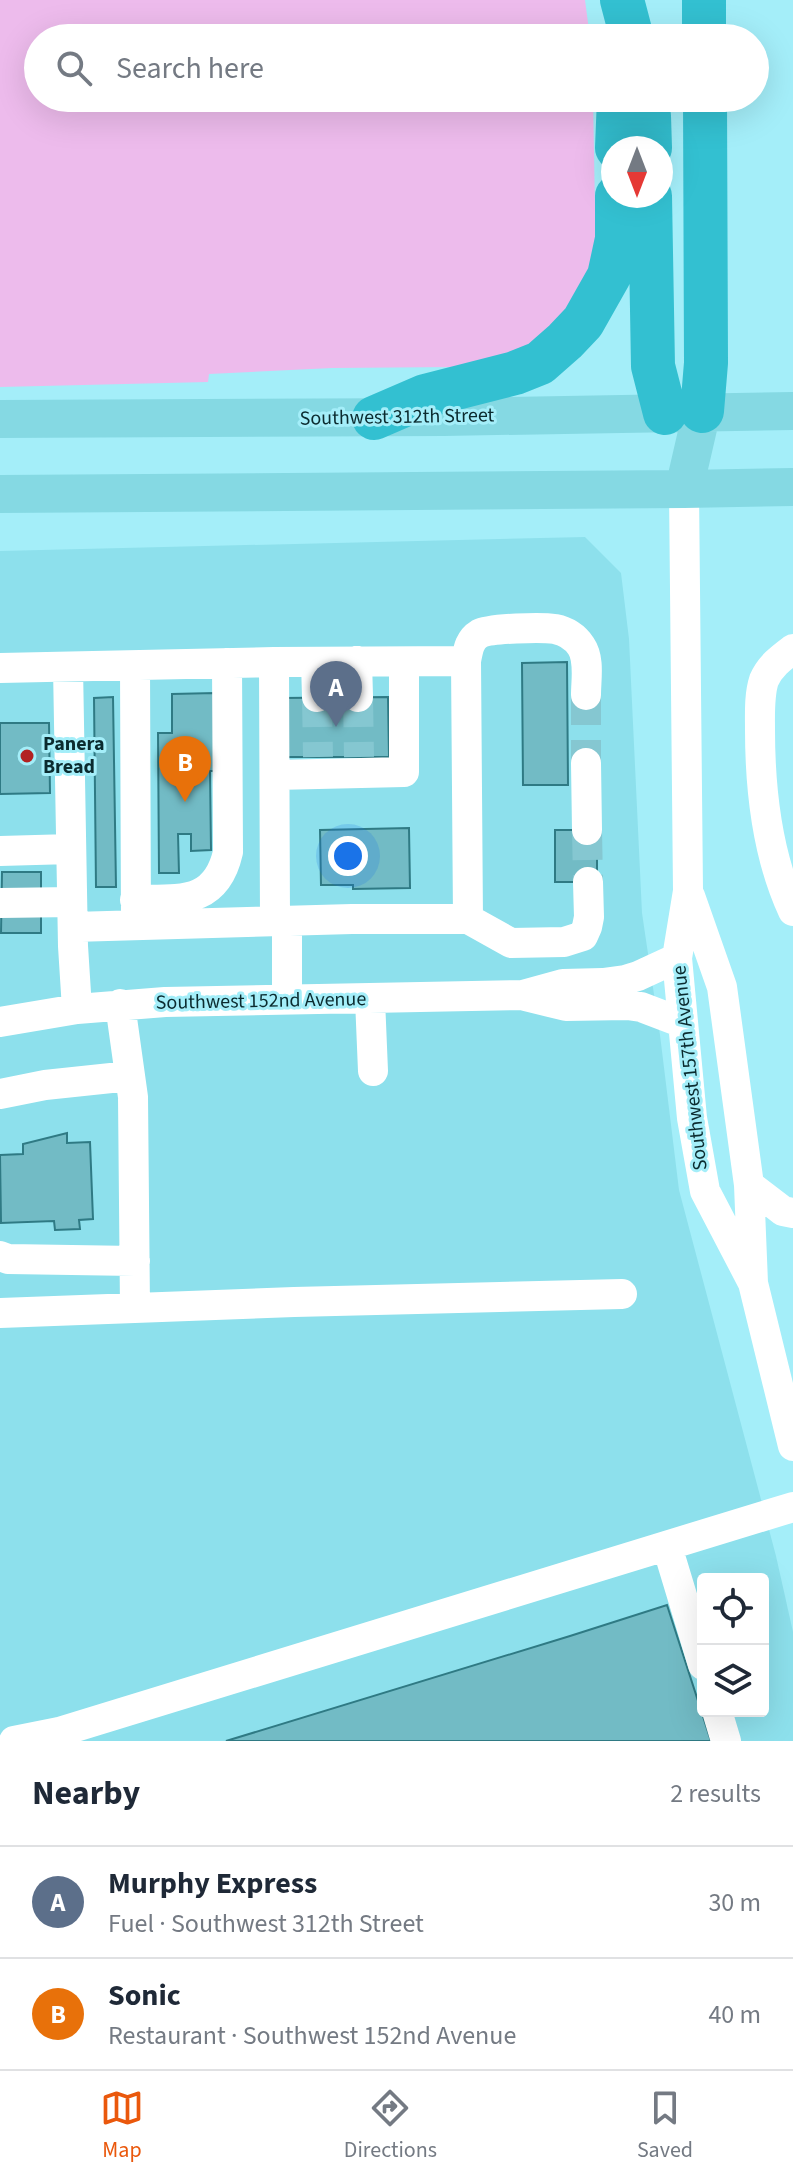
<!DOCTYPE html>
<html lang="en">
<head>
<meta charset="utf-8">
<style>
	:root { --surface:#fff; --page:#f6f6f7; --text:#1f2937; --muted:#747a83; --line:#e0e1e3; --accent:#ea580c }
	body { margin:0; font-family:"Source Sans 3",sans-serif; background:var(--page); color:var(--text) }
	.controls { position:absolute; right:24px; bottom:24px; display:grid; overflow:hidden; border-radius:8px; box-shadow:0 8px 32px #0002 }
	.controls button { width:72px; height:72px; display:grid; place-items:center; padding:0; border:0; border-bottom:2px solid var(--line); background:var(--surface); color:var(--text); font:40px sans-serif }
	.compass { position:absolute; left:601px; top:136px; width:72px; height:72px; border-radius:50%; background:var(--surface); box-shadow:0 8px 32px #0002; rotate:180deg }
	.you { position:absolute; left:348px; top:856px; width:28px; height:28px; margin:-20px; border:6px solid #fff; border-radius:50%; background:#1a73e8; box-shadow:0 0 0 12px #1a73e833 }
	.badge { display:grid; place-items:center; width:52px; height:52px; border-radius:50%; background:var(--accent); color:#fff; font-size:26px; font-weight:700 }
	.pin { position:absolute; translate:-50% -66px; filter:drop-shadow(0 2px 4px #0008) }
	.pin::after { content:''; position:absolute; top:42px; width:28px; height:24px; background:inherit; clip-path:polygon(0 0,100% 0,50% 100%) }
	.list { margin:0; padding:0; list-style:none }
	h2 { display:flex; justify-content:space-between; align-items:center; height:104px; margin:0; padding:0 32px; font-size:34px }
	h2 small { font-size:26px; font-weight:400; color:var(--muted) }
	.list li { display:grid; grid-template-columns:52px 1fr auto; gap:24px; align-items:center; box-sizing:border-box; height:112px; padding:0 32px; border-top:2px solid var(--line) }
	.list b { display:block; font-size:30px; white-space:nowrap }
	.list p { margin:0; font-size:26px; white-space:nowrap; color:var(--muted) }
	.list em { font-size:26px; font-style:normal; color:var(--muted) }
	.icon { flex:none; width:44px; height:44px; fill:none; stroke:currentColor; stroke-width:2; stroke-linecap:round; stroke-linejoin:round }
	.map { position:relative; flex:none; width:793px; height:1741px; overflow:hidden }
	.search { position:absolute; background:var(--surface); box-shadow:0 8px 32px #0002; left:24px; right:24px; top:24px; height:88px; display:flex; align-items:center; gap:20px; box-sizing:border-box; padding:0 28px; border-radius:44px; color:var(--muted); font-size:30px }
	.sheet { height:328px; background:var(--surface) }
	nav { display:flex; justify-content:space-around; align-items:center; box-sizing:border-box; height:112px; border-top:2px solid var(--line); background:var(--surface); font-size:22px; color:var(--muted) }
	nav a { display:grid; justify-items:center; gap:4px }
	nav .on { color:var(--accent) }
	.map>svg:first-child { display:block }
	.built { fill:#8de0ec; fill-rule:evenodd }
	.green { fill:#edbbec }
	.building { fill:#72bbc5; stroke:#2f7a84; stroke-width:2 }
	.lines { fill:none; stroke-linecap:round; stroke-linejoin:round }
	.minor-tunnel { stroke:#85c7d1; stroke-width:30; stroke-dasharray:30 15; stroke-linecap:butt }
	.minor { stroke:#fff; stroke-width:30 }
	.major { stroke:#85d9e3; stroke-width:38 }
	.highway { stroke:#33c0d1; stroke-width:44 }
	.poi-dot { fill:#b22222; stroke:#a4eef9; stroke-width:3 }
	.labels { text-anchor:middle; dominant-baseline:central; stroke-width:6; stroke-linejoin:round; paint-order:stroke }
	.street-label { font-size:20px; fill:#0b2b2f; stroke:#a4eef9 }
	.poi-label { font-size:20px; font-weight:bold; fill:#0b2b2f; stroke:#a4eef9; text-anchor:start }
</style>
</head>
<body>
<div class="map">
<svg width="793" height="1741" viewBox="0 0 793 1741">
	<rect width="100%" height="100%" fill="#a4eef9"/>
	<!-- built -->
	<path class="built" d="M 585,537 L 621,573 L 629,639 L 642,913 L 660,1035 L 679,1190 L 776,1556 L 793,1632 L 793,1741 L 0,1741 L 0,551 ZM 703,1579 L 763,1579 L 763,1711 L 703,1711 Z"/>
	<!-- green -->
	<path class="green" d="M 0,0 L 585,0 L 590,38 L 38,38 L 38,98 L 593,98 L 595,207 L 606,215 L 583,294 L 520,356 L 457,367 L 332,368 L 209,374 L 208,382 L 0,387 Z"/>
	<!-- building -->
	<path class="building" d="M 567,662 L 568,785 L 523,785 L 522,663 Z
		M 215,693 L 216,771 L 210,771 L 211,850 L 191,851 L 191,834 L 178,834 L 179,873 L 159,873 L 158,733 L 172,733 L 172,694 Z
		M 113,697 L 116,887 L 96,887 L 94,698 Z
		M 388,697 L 389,757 L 283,757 L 282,698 Z
		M 0,723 L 49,723 L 50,793 L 0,794 Z
		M 409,828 L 410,888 L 353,889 L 353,885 L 321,885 L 320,830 Z
		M 555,830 L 597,830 L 597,882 L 555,882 Z
		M 2,872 L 41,872 L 41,933 L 1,933 Z
		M 67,1133 L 67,1143 L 90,1142 L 93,1219 L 79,1220 L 80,1229 L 55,1230 L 54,1221 L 1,1223 L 0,1155 L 23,1154 L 23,1144 Z
		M 667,1605 L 711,1741 L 226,1741 L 570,1636 Z"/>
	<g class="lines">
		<!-- minor-tunnel -->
		<path class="minor-tunnel" d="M 586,695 L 586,763
			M 317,697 L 318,757
			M 358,697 L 359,757
			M 587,830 L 588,882"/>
		<!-- minor -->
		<path class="minor" d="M 684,489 L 688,891 L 677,958 L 692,1118 L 705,1191 L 753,1283
			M 793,649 C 781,658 770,666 764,680 C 759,695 760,714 760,730 C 760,791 767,855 793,911
			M 357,661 L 358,697
			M 274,662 L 275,921
			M 316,662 L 317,697
			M 135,666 L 136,920
			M 68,667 L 73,946 L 77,1009
			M 0,668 L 274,662 L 466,661
			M 586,763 L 587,830
			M 275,775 L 404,772 L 404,662
			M 0,851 L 71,849
			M 690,896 L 722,987 L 749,1185 L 753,1283 L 793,1446
			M 135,900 C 180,899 216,905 228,852 L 227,663
			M 0,903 L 72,902
			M 468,919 L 466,661 C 468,651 469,640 479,634 C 490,628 542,627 555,629 C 565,631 575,637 581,646 C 590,659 586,679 586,695
			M 73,927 L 352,919 L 468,919 L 511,943 L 564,942 L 583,936 L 587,927 L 589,917 L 588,882
			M 525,996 L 566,1006 L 627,1005 L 641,1007 L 683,1023
			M 370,999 L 373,1071
			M 287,1000 L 287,921
			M 120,1004 L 133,1097 L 135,1308
			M 0,1022 L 77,1009 L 165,1002 L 523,995 L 563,984 L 603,983 L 625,980 L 638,976 L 677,958
			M 0,1094 L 45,1085 L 130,1076
			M 749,1185 L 783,1211 L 793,1213
			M 0,1256 L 8,1259 L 135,1261
			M 0,1313 L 294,1302 L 622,1294
			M 667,1546 L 703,1665
			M 717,1711 L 726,1741
			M 14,1741 L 59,1732 L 793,1507"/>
		<!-- major -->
		<path class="major" d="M 0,419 L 444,417 L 793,411
			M 684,489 L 702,411
			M 0,494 L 684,489 L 793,487"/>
		<!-- highway -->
		<path class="highway" d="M 622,0 L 632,38
			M 704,0 L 704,38
			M 645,98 L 649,116 L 650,148
			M 617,148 L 619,98
			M 650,196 L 653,366 L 665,413
			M 702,411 L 706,363 L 705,98
			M 374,418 L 425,396 L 515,373 L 540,363 L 565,341 L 583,322 L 609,276 L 617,239 L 617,196"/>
	</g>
	<!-- markers -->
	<circle class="poi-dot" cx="27" cy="756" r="8"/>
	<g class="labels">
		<!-- street labels -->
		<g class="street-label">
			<text transform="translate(397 417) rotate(-1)">Southwest 312th Street</text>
			<text transform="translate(261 1001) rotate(-1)">Southwest 152nd Avenue</text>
			<text transform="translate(690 1068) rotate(-96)">Southwest 157th Avenue</text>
		</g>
		<!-- poi labels -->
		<g class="poi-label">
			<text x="43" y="744">Panera<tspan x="43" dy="23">Bread</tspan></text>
		</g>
	</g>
</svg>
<div class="controls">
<button><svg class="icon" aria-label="locate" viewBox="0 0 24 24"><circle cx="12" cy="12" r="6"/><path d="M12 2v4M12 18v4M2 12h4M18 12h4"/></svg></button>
<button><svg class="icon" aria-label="layers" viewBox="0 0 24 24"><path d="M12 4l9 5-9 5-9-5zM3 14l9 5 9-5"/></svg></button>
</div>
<svg class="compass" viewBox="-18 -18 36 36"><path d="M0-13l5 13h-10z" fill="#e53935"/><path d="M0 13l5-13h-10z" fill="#747a83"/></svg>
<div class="you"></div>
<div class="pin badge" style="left:336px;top:727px;background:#5c6f8a">A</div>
<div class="pin badge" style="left:185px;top:802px;background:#e8710a">B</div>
<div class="search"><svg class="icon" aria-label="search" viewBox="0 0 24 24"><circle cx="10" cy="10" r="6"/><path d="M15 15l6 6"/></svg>Search here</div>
</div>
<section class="sheet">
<h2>Nearby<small>2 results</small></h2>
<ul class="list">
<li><span class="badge" style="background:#5c6f8a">A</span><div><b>Murphy Express</b><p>Fuel · Southwest 312th Street</p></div><em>30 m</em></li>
<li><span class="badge" style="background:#e8710a">B</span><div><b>Sonic</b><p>Restaurant · Southwest 152nd Avenue</p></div><em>40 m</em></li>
</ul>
</section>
<nav>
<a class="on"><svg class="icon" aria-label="map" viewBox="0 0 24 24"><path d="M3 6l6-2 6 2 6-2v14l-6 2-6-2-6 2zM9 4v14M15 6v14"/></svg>Map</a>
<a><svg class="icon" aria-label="directions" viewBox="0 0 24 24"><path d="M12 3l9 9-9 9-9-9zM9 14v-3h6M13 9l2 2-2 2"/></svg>Directions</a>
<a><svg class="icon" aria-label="saved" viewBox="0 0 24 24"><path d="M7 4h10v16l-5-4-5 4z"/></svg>Saved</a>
</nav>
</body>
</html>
